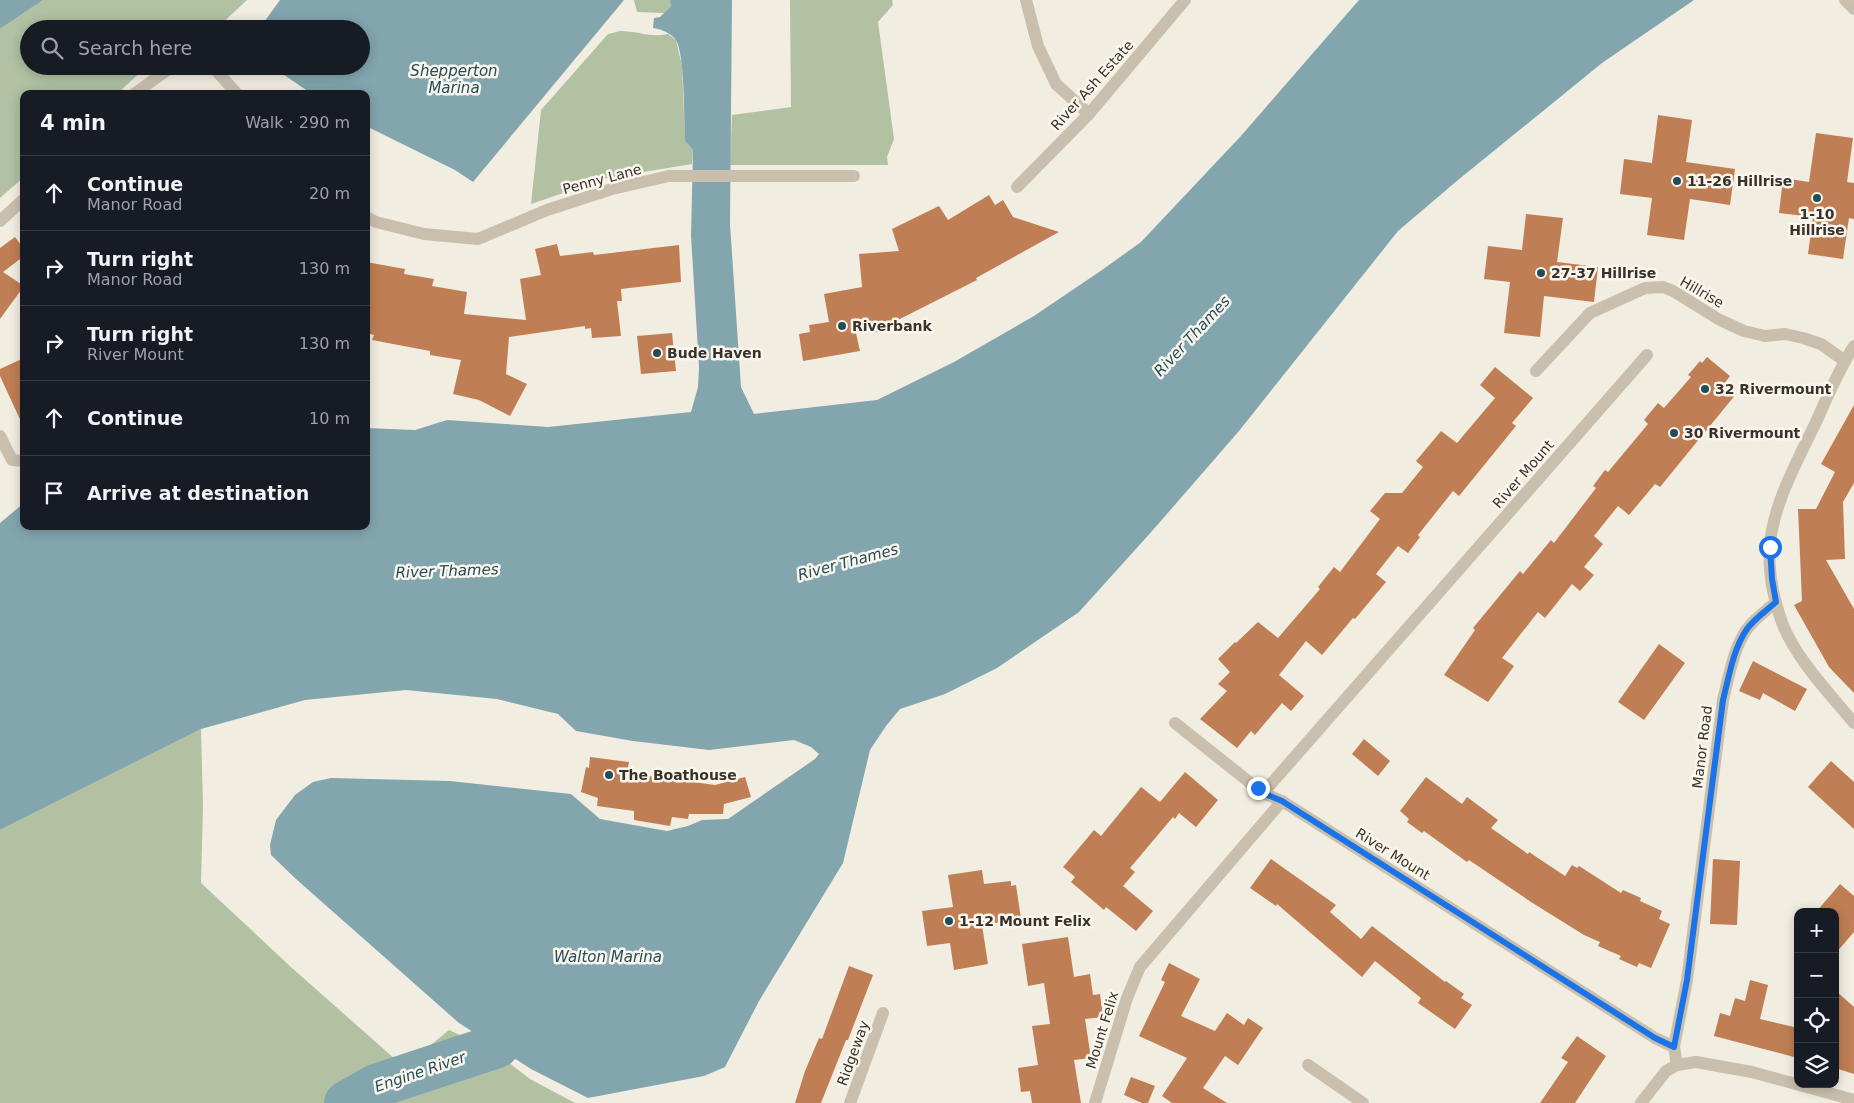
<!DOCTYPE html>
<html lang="en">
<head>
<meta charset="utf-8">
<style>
	:root { --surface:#171b24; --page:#242831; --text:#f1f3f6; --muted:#9ea1a6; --line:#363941 }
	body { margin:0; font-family:"DejaVu Sans",sans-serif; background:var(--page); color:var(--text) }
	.controls { position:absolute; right:15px; bottom:15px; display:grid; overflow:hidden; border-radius:10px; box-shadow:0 2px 12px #0003 }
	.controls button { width:45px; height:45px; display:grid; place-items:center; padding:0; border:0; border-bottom:1px solid var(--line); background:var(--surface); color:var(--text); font:25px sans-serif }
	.stop { position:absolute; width:15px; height:15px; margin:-11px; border:4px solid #1a73e8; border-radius:50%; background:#fff }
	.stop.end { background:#1a73e8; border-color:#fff; box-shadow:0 1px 5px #0008 }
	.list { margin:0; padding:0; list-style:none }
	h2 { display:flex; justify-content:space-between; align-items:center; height:65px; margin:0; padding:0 20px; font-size:21px }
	h2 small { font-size:16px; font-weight:400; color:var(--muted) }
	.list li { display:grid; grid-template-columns:32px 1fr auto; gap:15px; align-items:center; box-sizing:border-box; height:75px; padding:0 20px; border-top:1px solid var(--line) }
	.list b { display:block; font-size:19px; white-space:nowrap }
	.list p { margin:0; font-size:16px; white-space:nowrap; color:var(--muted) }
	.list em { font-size:16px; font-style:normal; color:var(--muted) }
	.icon { flex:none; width:28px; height:28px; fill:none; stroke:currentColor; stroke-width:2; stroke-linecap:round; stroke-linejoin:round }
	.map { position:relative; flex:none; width:1854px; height:1103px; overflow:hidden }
	.search { position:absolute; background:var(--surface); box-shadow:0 2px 12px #0003; left:20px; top:20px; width:350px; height:55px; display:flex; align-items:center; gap:12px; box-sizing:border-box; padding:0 18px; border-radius:28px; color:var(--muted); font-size:19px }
	.panel { position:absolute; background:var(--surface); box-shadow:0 2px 12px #0003; left:20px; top:90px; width:350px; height:440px; border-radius:10px }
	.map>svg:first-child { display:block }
	.green { fill:#b1c1a2 }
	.water { fill:#82a5ae }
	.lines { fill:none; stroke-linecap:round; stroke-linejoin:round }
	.river { stroke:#82a5ae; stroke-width:44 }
	.building { fill:#bf7e53 }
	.minor { stroke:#cabfad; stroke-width:12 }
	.route { stroke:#1a73e8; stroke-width:6 }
	.poi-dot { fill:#234c58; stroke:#faf6ee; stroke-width:2 }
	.labels { text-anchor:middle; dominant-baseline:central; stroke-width:5; stroke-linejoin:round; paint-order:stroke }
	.street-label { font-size:14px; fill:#39322b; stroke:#faf6ee }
	.poi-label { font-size:14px; font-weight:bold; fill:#39322b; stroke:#faf6ee; text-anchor:start }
	.water-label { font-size:15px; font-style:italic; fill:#234c58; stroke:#faf6ee }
</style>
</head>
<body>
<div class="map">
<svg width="1854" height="1103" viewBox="0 0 1854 1103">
	<rect width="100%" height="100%" fill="#f2ede1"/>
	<!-- green -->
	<path class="green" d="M 43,0 L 247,0 L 216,29 L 29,29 L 29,66 L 147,66 L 117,94 L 24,94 L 24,177 L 0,198 L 0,29 Z
		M 634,0 L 670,0 L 672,5 L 664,13 L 637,12 Z
		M 790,0 L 892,0 L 893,5 L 878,22 L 894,139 L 887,157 L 888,165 L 730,165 L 732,115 L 791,107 Z
		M 620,31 C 638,31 650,38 668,34 L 676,40 L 682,66 L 685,141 L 693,150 L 692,164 L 607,178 L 531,204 L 541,110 L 608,34 Z
		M 201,729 L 203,807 L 201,883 L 292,968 L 404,1067 L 449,1030 L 491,1049 L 530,1079 L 575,1103 L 0,1103 L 0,830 Z"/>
	<!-- water -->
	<path class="water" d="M 0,0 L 43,0 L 0,29 Z
		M 280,0 L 624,0 L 473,182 L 455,170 L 366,126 L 366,94 L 312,94 L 271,66 L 361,66 L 361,29 L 259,29 Z
		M 670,0 L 732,0 L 730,224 L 741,387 L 754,414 L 877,400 L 954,362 L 1034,316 L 1102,270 L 1141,242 L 1240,137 L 1359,0 L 1694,0 L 1602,63 L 1458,180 L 1398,231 L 1239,431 L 1153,530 L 1079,612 L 997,668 L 945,694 L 900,709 L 886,726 L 870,750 L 843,863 L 759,1001 L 725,1067 L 704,1076 L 588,1098 L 531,1069 L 459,1023 L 296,879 L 271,855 L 270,845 L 276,820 L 295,795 L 313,782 L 331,778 L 450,781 L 571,794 L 600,819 L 667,831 L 688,826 L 702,820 L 728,819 L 815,759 L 819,754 L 811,747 L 794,740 L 709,750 L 633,741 L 576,731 L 558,714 L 497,699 L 406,690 L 305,700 L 201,729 L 0,830 L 0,523 L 24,503 L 24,526 L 366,526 L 366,428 L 415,430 L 447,420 L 548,427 L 691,412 L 698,387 L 699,367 L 691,236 L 693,150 L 685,141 C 684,121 685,55 676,40 C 671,33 661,29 653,28 L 654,18 L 660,17 L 671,6 Z"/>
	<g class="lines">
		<!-- river -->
		<path class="river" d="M 346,1103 L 376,1086 L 497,1046"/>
	</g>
	<!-- building -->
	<path class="building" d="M 1658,115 L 1692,120 L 1686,162 L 1735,169 L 1730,205 L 1690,199 L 1684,240 L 1647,235 L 1652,198 L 1620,194 L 1624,159 L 1652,163 Z
		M 1816,133 L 1853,138 L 1847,182 L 1854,183 L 1854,219 L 1849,218 L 1843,259 L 1808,254 L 1813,217 L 1779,213 L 1783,178 L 1809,182 Z
		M 989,195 L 995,205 L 1003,200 L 1013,217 L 1059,232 L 976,278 L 977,280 L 886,326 L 887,332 L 856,333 L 860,351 L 803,361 L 799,334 L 810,332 L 809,325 L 829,322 L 824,294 L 862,287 L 859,254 L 899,251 L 892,229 L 939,206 L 948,220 Z
		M 1526,214 L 1563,218 L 1557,262 L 1598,267 L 1594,302 L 1544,296 L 1540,337 L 1504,333 L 1510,282 L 1484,279 L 1488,246 L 1522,250 Z
		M 15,237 L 24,249 L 24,256 L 3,272 L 24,286 L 0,319 L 0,248 Z
		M 557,244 L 560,256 L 593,252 L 594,255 L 679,245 L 681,282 L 621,289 L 622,301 L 617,301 L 621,336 L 592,338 L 591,328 L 585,329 L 585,326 L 509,337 L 506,374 L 527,384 L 510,416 L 479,400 L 453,394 L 461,360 L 430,355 L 430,351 L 372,340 L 374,335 L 366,333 L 366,262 L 405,269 L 404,274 L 434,279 L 432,286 L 467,292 L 464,314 L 526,320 L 520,279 L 541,275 L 535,249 Z
		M 672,333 L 676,371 L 641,374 L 637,336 Z
		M 1707,357 L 1730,376 L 1724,384 L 1736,394 L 1660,487 L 1655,484 L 1629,515 L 1618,506 L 1594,536 L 1603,544 L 1584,567 L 1594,575 L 1580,591 L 1572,584 L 1545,618 L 1538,612 L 1502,658 L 1514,666 L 1488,702 L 1444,675 L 1475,630 L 1473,628 L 1520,571 L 1523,574 L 1551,540 L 1554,543 L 1596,488 L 1593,486 L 1605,470 L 1608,472 L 1648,424 L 1644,420 L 1658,403 L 1664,408 L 1691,377 L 1688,375 L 1700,361 L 1702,363 Z
		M 24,358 L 24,428 L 0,376 L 0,369 Z
		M 1495,367 L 1533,398 L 1512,423 L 1516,426 L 1459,496 L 1453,491 L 1418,535 L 1420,537 L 1408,553 L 1398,546 L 1376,574 L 1386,582 L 1355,619 L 1353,618 L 1322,655 L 1306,641 L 1279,675 L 1304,696 L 1291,711 L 1282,703 L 1255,735 L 1251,731 L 1237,748 L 1200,719 L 1227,691 L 1218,684 L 1230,672 L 1218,659 L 1235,642 L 1236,643 L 1258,622 L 1278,638 L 1320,589 L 1318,587 L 1334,567 L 1340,572 L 1380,519 L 1370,511 L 1385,493 L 1402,493 L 1423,467 L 1416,461 L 1441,431 L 1457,443 L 1495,398 L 1480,385 Z
		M 1854,405 L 1854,483 L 1843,502 L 1845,559 L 1826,560 L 1854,609 L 1854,693 L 1829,667 L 1794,605 L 1802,601 L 1798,509 L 1816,509 L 1835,472 L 1821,464 Z
		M 1659,644 L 1685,663 L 1644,720 L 1618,702 Z
		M 1753,661 L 1807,689 L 1795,711 L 1763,693 L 1760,700 L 1739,691 Z
		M 1364,739 L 1390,761 L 1378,776 L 1352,754 Z
		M 590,757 L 629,762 L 627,773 L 715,785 L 745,777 L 751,797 L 724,804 L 723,814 L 689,814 L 688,819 L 672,817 L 670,826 L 634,820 L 634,811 L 597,806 L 598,798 L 581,792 L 586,767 L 589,768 Z
		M 1831,761 L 1854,782 L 1854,829 L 1808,787 Z
		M 1185,772 L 1218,800 L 1196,827 L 1179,813 L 1175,819 L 1173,817 L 1130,868 L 1135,872 L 1123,886 L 1153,911 L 1136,931 L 1106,907 L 1104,910 L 1071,882 L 1075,877 L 1063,867 L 1094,830 L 1101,836 L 1141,787 L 1160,802 Z
		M 1426,777 L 1462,804 L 1467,797 L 1498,820 L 1491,828 L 1528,854 L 1529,852 L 1565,876 L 1572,865 L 1577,868 L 1579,866 L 1621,893 L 1623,890 L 1641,898 L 1640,901 L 1662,911 L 1659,919 L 1670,924 L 1651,968 L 1639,963 L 1637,967 L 1619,959 L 1621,956 L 1598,946 L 1600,942 L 1584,935 L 1531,902 L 1469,860 L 1467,862 L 1424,831 L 1422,833 L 1407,822 L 1409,819 L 1400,811 Z
		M 1271,859 L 1336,905 L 1330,912 L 1361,939 L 1372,926 L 1445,982 L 1446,981 L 1464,994 L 1461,998 L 1472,1005 L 1455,1029 L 1418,1003 L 1421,998 L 1375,961 L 1362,977 L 1277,904 L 1276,906 L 1250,888 Z
		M 1713,859 L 1740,861 L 1737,925 L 1710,924 Z
		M 982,870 L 984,884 L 1011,881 L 1011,886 L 1016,885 L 1021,919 L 982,925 L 988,964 L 954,970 L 950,943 L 927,946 L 922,911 L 953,907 L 948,875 Z
		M 1840,884 L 1854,896 L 1854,932 L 1835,954 L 1835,912 L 1816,912 Z
		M 1068,937 L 1074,977 L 1090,974 L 1093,995 L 1100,994 L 1103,1017 L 1085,1019 L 1091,1058 L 1074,1060 L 1081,1103 L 1032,1103 L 1030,1091 L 1021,1092 L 1018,1068 L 1038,1065 L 1032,1026 L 1050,1024 L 1044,983 L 1028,986 L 1022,944 Z
		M 1169,963 L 1200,979 L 1181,1016 L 1215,1031 L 1227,1013 L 1244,1025 L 1248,1018 L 1263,1028 L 1238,1065 L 1225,1056 L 1203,1088 L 1227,1103 L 1172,1103 L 1162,1096 L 1187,1058 L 1139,1036 L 1165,982 L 1161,980 Z
		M 849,966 L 873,975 L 848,1040 L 846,1040 L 821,1103 L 795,1103 L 805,1071 L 819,1038 L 822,1039 Z
		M 1750,980 L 1768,985 L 1760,1019 L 1798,1028 L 1798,1058 L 1714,1036 L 1720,1013 L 1730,1016 L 1735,998 L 1745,1001 Z
		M 1835,990 L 1854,1007 L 1854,1074 L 1835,1068 Z
		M 1577,1036 L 1606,1056 L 1575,1103 L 1540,1103 L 1568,1062 L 1561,1058 Z
		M 1131,1077 L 1155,1086 L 1148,1103 L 1142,1103 L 1124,1095 Z"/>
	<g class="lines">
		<!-- minor -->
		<path class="minor" d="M 1026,0 L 1038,46 L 1056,84 L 1089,114
			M 1845,0 L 1854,9
			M 208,66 L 214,68 L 237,94
			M 134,94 L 173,66
			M 1017,187 L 1089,114 L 1185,0
			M 366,217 L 376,222 L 424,234 L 478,239 L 547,210 L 612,189 L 669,176 L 854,176
			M 0,221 L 24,199
			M 1854,346 C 1839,369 1828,395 1817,420 C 1799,458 1772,505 1770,547 C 1768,572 1774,601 1783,625 C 1797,660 1830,694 1854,723
			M 1536,371 L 1590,313 L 1645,288 L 1663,287 L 1673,291 L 1720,320 L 1744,331 L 1765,336 L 1785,334 L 1803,338 L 1821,344 L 1845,361
			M 0,436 L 12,460 L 24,461
			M 1175,723 L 1263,793 L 1282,801 L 1655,1038 L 1674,1047
			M 1263,793 L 1647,355
			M 1308,1065 L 1363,1103
			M 1677,1065 L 1674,1047 L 1687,980 L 1723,700 C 1729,677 1733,649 1747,629 C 1755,618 1766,611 1776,602
			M 850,1103 L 883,1013
			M 1095,1103 L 1127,998 L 1140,967 L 1282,801
			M 1641,1103 L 1666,1071 L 1677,1065 L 1696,1062 L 1752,1072 L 1854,1100"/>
	</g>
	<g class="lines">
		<!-- route -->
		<path class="route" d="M 1258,788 L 1263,793 L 1282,801 L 1655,1038 L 1674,1047 L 1687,980 L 1723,700 C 1729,677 1733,649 1747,629 C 1755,618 1766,611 1776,602 L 1772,579 L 1770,547"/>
	</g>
	<!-- markers -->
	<g class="poi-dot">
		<circle cx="1677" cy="181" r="5"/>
		<circle cx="1817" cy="198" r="5"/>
		<circle cx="1541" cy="273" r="5"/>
		<circle cx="842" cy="326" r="5"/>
		<circle cx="657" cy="353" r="5"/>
		<circle cx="1705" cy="389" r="5"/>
		<circle cx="1674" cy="433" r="5"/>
		<circle cx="609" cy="775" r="5"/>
		<circle cx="949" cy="921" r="5"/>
	</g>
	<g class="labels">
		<!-- street labels -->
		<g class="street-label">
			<text transform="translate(1092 85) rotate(-48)">River Ash Estate</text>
			<text transform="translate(602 179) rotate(-15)">Penny Lane</text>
			<text transform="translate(1702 292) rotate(30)">Hillrise</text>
			<text transform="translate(1523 474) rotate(-49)">River Mount</text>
			<text transform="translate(1702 747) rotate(-83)">Manor Road</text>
			<text transform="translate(1393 854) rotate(32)">River Mount</text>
			<text transform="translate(1102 1030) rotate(-73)">Mount Felix</text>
			<text transform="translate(853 1053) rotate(-70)">Ridgeway</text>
		</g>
		<!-- poi labels -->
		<g class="poi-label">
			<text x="1687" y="181">11-26 Hillrise</text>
			<text x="1817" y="214" text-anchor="middle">1-10<tspan x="1817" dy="16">Hillrise</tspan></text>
			<text x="1551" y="273">27-37 Hillrise</text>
			<text x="852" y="326">Riverbank</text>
			<text x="667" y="353">Bude Haven</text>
			<text x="1715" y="389">32 Rivermount</text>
			<text x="1684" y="433">30 Rivermount</text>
			<text x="619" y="775">The Boathouse</text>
			<text x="959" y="921">1-12 Mount Felix</text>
		</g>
		<!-- water labels -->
		<g class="water-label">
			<text x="454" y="71">Shepperton<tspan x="454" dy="17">Marina</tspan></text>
			<text transform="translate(1192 336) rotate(-47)">River Thames</text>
			<text transform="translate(848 562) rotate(-15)">River Thames</text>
			<text transform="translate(447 571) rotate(-2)">River Thames</text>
			<text x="608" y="957">Walton Marina</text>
			<text transform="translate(420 1072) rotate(-19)">Engine River</text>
		</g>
	</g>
</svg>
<div class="controls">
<button>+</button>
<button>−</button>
<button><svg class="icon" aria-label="locate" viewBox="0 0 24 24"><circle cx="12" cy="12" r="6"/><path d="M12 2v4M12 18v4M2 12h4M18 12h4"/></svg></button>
<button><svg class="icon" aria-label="layers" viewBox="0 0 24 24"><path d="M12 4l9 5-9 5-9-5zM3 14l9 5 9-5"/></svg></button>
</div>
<div class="stop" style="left:1770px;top:547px"></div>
<div class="stop end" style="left:1258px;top:788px"></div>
<div class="search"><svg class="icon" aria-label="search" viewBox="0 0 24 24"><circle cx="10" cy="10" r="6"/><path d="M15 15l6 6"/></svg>Search here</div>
<section class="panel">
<h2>4 min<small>Walk · 290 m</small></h2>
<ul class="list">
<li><svg class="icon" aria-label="ahead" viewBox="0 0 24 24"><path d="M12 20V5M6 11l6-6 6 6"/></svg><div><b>Continue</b><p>Manor Road</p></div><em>20 m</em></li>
<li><svg class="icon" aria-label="right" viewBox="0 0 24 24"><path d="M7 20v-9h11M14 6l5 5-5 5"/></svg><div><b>Turn right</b><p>Manor Road</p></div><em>130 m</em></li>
<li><svg class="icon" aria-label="right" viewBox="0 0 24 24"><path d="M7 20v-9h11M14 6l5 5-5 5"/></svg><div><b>Turn right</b><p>River Mount</p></div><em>130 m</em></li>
<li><svg class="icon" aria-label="ahead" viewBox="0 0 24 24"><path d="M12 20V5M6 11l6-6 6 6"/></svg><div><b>Continue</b></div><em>10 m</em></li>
<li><svg class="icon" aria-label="arrive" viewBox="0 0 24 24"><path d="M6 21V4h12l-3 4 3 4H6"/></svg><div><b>Arrive at destination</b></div></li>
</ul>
</section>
</div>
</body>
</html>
